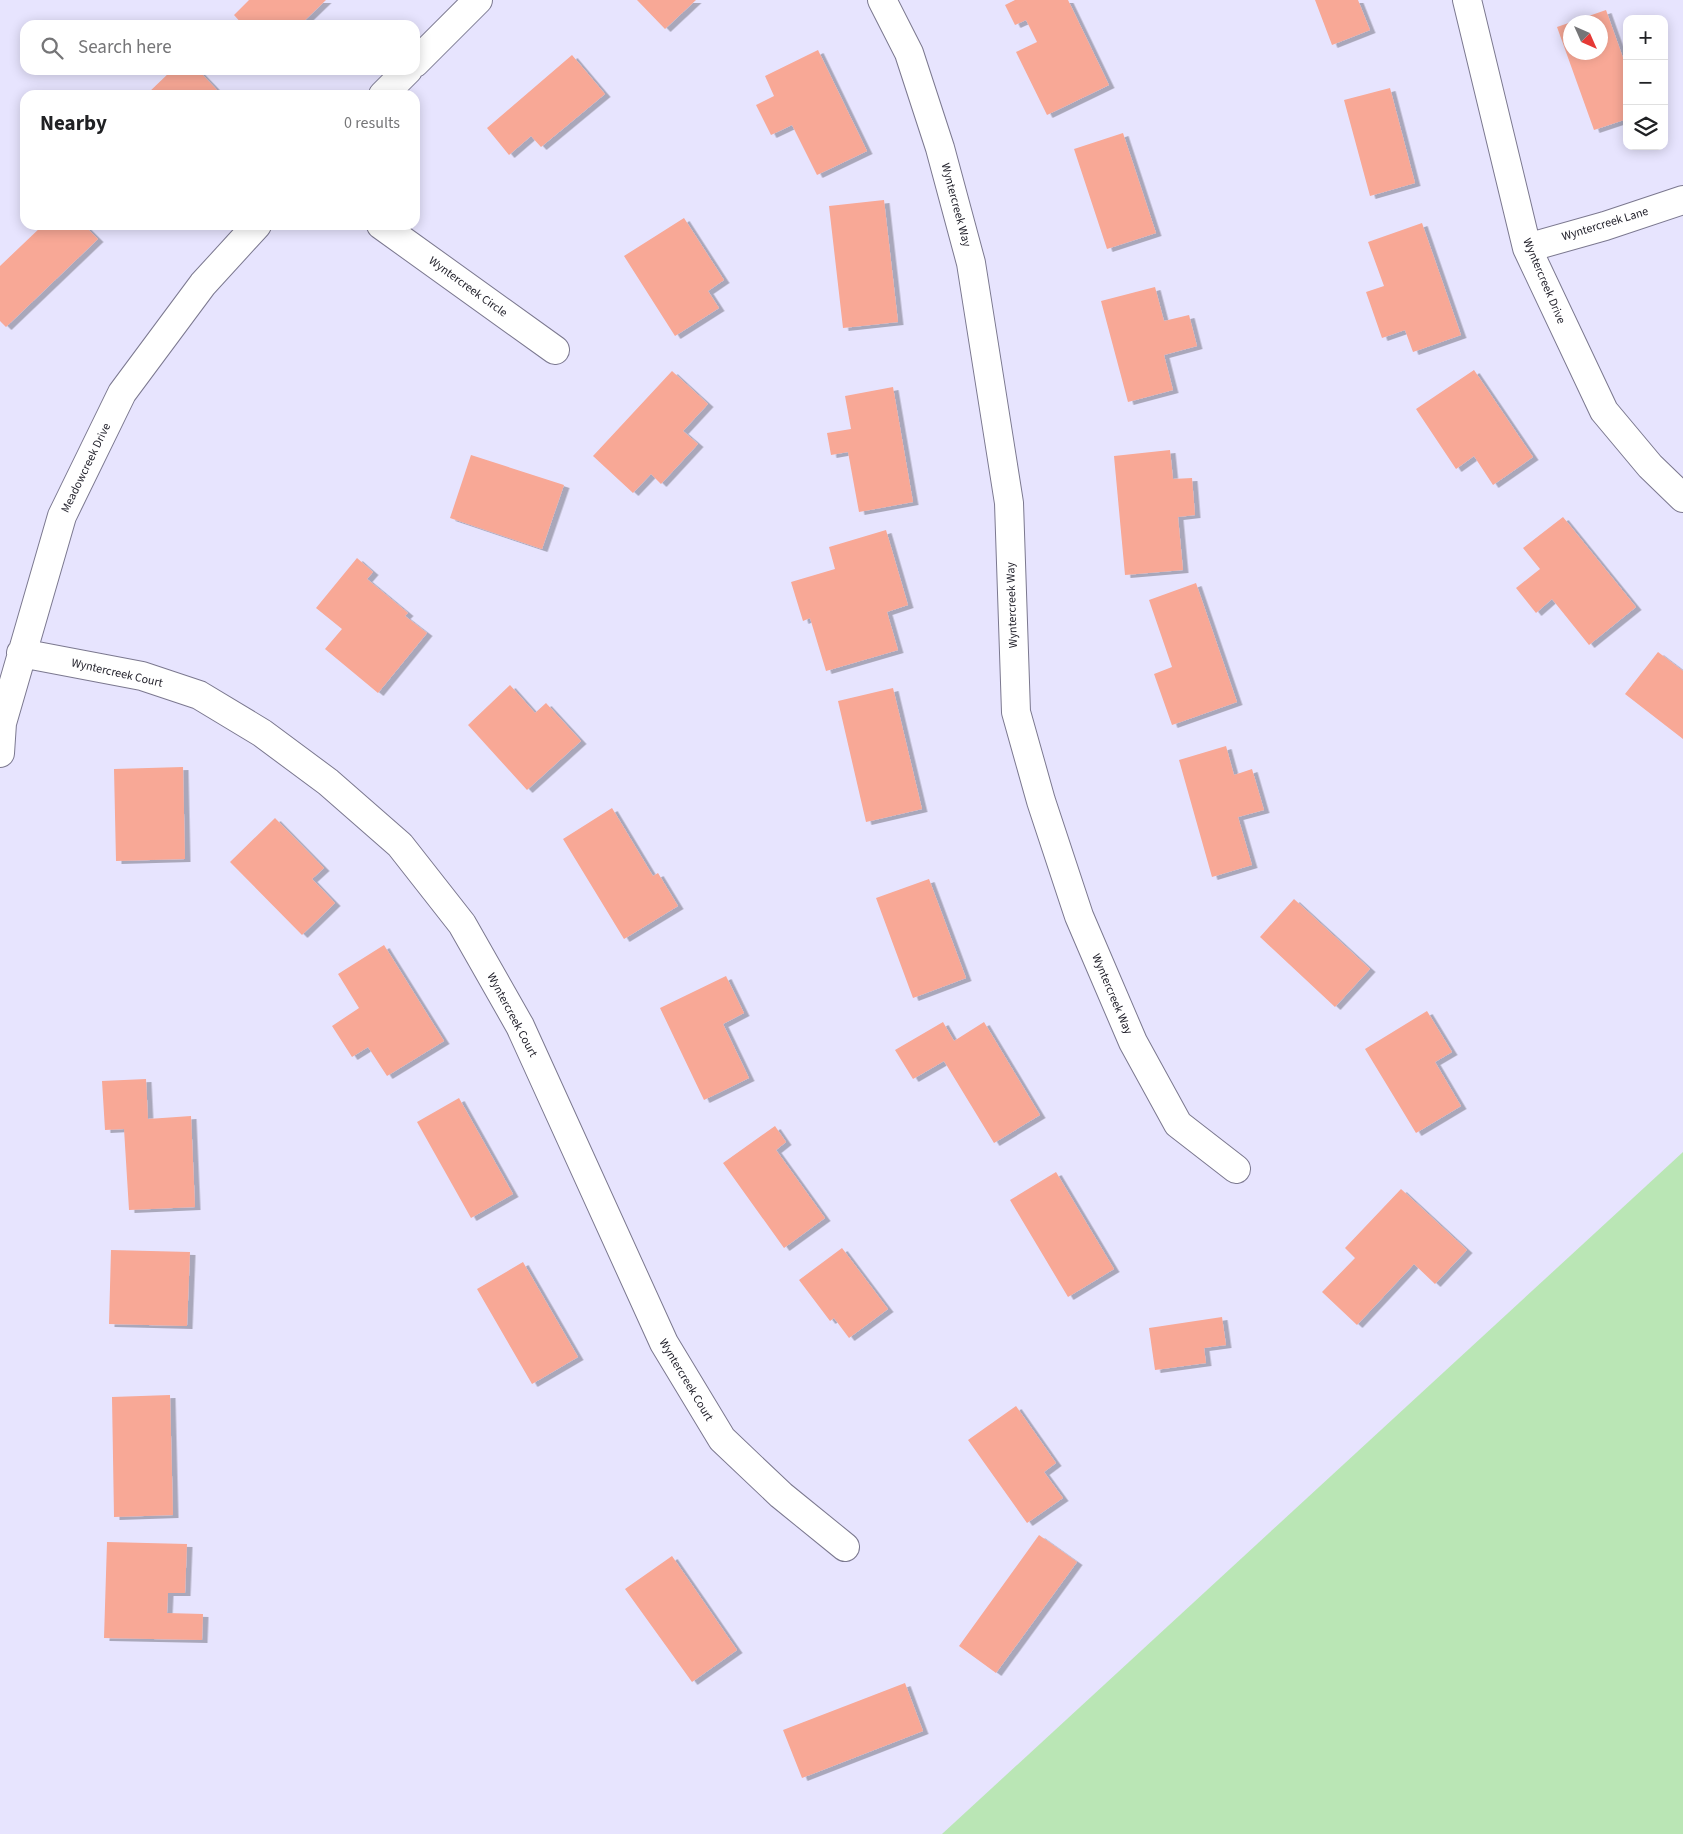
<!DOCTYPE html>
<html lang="en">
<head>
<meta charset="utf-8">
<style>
	:root { --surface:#fff; --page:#f2f2f2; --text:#202124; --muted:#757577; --line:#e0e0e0 }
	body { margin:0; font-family:"Source Sans 3",sans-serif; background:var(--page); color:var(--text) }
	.controls { position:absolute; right:15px; top:15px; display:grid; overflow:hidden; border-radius:10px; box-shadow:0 2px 12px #0003 }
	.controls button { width:45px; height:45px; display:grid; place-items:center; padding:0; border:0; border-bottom:1px solid var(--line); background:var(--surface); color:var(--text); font:25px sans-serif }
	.compass { position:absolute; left:1563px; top:15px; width:45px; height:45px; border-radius:50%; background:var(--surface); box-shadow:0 2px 12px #0003; rotate:135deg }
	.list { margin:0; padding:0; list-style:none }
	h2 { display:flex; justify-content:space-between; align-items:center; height:65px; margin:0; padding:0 20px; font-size:21px }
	h2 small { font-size:16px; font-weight:400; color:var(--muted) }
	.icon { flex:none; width:28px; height:28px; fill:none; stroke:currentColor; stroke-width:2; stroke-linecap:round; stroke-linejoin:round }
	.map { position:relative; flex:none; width:1683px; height:1834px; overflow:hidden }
	.search { position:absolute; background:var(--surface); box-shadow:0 2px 12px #0003; left:20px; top:20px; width:400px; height:55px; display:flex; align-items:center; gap:12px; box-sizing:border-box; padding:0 18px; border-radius:15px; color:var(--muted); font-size:19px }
	.panel { position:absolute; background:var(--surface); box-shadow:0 2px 12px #0003; left:20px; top:90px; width:400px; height:140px; border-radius:15px }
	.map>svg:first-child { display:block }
	.green { fill:#bae6b5 }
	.building { fill:#f8a896; fill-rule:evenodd; filter:url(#shadow) }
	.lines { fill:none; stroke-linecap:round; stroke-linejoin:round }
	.minor-casing { stroke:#7b788f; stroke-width:30 }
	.minor { stroke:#fff; stroke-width:28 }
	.labels { text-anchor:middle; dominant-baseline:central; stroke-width:4; stroke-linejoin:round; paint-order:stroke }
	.street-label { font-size:12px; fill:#24232d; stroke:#fff }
</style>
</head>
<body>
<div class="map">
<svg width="1683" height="1834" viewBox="0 0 1683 1834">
	<defs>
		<filter id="shadow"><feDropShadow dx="5.5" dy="3" stdDeviation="0" flood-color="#0004"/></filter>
	</defs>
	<rect width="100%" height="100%" fill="#e7e4fe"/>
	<!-- green -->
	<path class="green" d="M 1683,1152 L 1683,1834 L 942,1834 Z"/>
	<!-- building -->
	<path class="building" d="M 249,0 L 326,0 L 300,25 L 243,25 L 234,15 Z
		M 637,0 L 696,0 L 665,29 Z
		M 1015,0 L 1068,0 L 1109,85 L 1047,115 L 1016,52 L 1037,42 L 1026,20 L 1015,25 L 1005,5 Z
		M 1315,0 L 1358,0 L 1370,30 L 1332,45 Z
		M 1606,10 L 1627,69 L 1627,119 L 1594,130 L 1557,27 ZM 1570,22 L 1600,22 L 1600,52 L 1570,52 Z
		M 818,50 L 867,151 L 817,175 L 792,125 L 771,135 L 756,105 L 774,96 L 765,76 Z
		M 572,55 L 605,94 L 541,147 L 531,136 L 509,155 L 487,128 Z
		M 172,70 L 198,70 L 219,92 L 217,95 L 146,95 Z
		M 1390,88 L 1415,183 L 1370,196 L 1344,100 Z
		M 1123,133 L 1156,233 L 1107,249 L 1074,149 Z
		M 884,200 L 898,322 L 843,328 L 829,206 Z
		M 684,218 L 724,280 L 708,291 L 719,308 L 675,336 L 624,256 Z
		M 1422,223 L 1461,335 L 1413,352 L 1405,330 L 1382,338 L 1366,292 L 1384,286 L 1368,242 Z
		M 43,225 L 84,225 L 98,239 L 6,327 L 0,321 L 0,266 Z
		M 1155,287 L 1164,321 L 1189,315 L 1197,346 L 1164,355 L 1173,390 L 1128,402 L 1101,301 Z
		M 1474,370 L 1533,457 L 1493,485 L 1474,456 L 1456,469 L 1416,409 Z
		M 672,371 L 708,404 L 683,431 L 698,444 L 661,484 L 651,474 L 633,493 L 593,456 Z
		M 893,387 L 913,502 L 859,512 L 848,452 L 831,455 L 827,433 L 851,429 L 845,396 Z
		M 1170,450 L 1173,479 L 1192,478 L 1195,515 L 1178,517 L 1183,570 L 1125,575 L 1114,456 Z
		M 471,455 L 564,485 L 542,549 L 450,518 Z
		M 1563,517 L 1636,607 L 1589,645 L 1552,599 L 1536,613 L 1516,588 L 1540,569 L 1523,548 Z
		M 886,530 L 908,605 L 887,612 L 898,650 L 826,671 L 810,618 L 803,621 L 791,582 L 835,569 L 829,547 Z
		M 357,558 L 373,572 L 367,579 L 408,613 L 405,616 L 427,633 L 378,693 L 325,649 L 342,629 L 316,608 Z
		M 1196,583 L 1237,702 L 1172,725 L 1154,674 L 1172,667 L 1149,600 Z
		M 1658,652 L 1683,671 L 1683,739 L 1625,694 Z
		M 510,685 L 535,713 L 546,703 L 581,741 L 527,790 L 468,725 Z
		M 893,688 L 922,809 L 866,822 L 838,701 Z
		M 1226,746 L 1234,775 L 1252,769 L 1264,810 L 1238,817 L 1252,865 L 1212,877 L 1179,760 Z
		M 183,767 L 185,859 L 116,861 L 114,769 Z
		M 612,808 L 653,876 L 658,873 L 678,906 L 624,939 L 563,839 Z
		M 275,818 L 324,868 L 312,879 L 335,903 L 302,935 L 230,862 Z
		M 929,879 L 966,978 L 913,998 L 876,898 Z
		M 1294,899 L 1370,969 L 1335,1007 L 1260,937 Z
		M 384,945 L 444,1041 L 387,1076 L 368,1047 L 352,1057 L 332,1026 L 359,1008 L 338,974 Z
		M 726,976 L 744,1013 L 723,1024 L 749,1078 L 704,1100 L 660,1008 Z
		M 1427,1011 L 1452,1052 L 1435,1062 L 1461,1106 L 1416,1133 L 1365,1049 Z
		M 943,1022 L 954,1041 L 984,1022 L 1040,1115 L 994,1143 L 944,1061 L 913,1079 L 895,1050 Z
		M 146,1079 L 148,1119 L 191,1116 L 195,1207 L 129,1210 L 124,1129 L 105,1130 L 102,1081 Z
		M 459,1098 L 513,1194 L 471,1218 L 417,1122 Z
		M 775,1126 L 786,1142 L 776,1150 L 825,1218 L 784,1248 L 723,1163 Z
		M 1056,1172 L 1114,1269 L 1068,1297 L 1010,1200 Z
		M 1401,1189 L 1467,1250 L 1435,1284 L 1414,1264 L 1357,1325 L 1322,1292 L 1355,1258 L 1345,1248 Z
		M 842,1248 L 888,1309 L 849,1338 L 834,1318 L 830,1321 L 799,1280 Z
		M 111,1250 L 190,1252 L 187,1326 L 109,1324 Z
		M 523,1262 L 578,1357 L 532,1384 L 477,1289 Z
		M 1222,1317 L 1226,1345 L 1204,1348 L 1206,1363 L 1155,1370 L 1149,1328 Z
		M 170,1395 L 173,1515 L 114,1517 L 112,1397 Z
		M 1016,1406 L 1056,1463 L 1044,1472 L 1063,1498 L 1027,1523 L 968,1440 Z
		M 1039,1535 L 1077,1562 L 996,1673 L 959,1646 Z
		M 107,1542 L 187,1544 L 185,1593 L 168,1593 L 167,1613 L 203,1614 L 202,1640 L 104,1638 Z
		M 672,1556 L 737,1650 L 692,1682 L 625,1589 Z
		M 905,1683 L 923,1731 L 802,1778 L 783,1730 Z"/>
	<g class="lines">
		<defs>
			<path id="minor" d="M 882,0 L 909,53 L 940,148 L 971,263 L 1009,503 L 1016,712 L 1041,801 L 1079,916 L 1133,1042 L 1178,1124 L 1236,1169
				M 1467,0 L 1527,248 L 1604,411 L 1650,466 L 1683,498
				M 415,63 L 478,0
				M 383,95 L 408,70
				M 381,225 L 555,350
				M 1527,248 L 1605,226 L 1683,200
				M 21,653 L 142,676 L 199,695 L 262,733 L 328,782 L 400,845 L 462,924 L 520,1026 L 664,1343 L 722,1439 L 781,1495 L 845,1547
				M 0,753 L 2,723 L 62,516 L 122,393 L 203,284 L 257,225"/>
		</defs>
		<!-- minor casing -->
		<use href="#minor" class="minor-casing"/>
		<!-- minor -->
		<use href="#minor" class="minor"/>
	</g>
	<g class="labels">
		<!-- street labels -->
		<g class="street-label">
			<text transform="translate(956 205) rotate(75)">Wyntercreek Way</text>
			<text transform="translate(1605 224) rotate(-17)">Wyntercreek Lane</text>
			<text transform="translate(1544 281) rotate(67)">Wyntercreek Drive</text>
			<text transform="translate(468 287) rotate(36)">Wyntercreek Circle</text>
			<text transform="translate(86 468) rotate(-64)">Meadowcreek Drive</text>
			<text transform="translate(1012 605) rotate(-92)">Wyntercreek Way</text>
			<text transform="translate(117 673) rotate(13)">Wyntercreek Court</text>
			<text transform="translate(1112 994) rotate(67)">Wyntercreek Way</text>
			<text transform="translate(512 1015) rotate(62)">Wyntercreek Court</text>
			<text transform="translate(686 1380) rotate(59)">Wyntercreek Court</text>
		</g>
	</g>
</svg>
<div class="controls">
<button>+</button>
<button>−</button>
<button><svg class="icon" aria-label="layers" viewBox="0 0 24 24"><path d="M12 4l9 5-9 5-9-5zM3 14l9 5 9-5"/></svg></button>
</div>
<svg class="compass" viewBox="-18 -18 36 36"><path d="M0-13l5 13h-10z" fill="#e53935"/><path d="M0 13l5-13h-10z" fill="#757577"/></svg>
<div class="search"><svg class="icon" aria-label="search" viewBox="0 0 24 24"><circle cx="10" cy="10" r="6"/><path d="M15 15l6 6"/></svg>Search here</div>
<section class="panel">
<h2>Nearby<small>0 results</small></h2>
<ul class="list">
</ul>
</section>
</div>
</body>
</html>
